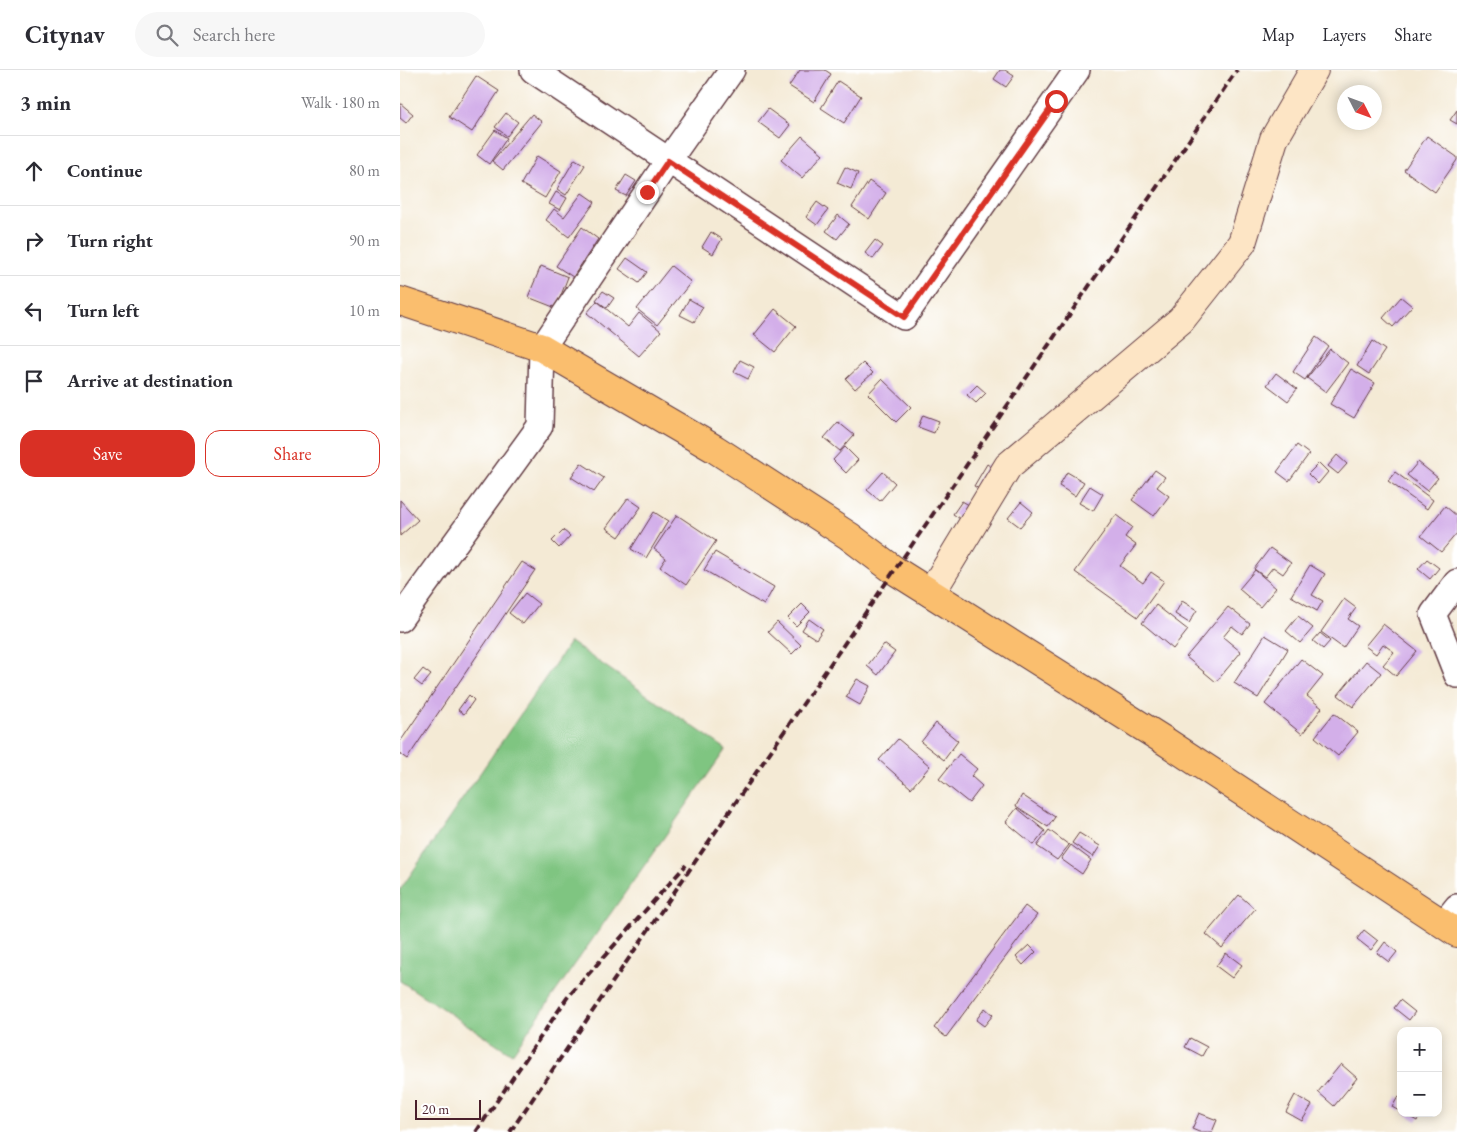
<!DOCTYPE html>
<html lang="en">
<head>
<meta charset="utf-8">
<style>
	:root { --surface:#fff; --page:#f7f7f7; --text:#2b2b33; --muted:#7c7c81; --line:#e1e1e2; --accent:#d93025 }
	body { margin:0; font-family:"EB Garamond",serif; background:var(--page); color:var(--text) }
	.controls { position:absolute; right:15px; bottom:15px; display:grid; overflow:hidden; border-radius:10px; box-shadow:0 2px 12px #0003 }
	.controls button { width:45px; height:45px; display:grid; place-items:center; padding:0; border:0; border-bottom:1px solid var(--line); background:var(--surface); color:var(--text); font:25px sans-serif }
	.compass { position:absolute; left:937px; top:15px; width:45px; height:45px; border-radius:50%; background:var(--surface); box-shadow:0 2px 12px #0003; rotate:132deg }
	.scale { position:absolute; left:15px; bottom:12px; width:66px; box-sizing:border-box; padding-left:5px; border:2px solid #4a1f2b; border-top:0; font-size:14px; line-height:18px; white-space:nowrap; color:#4a1f2b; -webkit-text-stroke:4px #fff; paint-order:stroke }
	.stop { position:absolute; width:15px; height:15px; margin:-11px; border:4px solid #d93025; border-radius:50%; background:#fff }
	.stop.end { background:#d93025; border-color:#fff; box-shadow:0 1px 5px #0008 }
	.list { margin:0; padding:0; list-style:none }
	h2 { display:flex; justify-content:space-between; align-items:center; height:65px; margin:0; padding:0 20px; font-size:21px }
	h2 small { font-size:16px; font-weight:400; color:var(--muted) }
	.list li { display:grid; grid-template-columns:32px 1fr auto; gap:15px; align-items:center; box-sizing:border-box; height:70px; padding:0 20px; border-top:1px solid var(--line) }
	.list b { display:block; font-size:19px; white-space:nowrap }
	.list em { font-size:16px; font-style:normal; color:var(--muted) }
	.actions { display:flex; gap:10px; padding:15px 20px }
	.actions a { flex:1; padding:11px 0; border:1px solid var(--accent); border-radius:15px; text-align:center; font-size:18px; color:var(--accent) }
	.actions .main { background:var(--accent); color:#fff }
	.icon { flex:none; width:28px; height:28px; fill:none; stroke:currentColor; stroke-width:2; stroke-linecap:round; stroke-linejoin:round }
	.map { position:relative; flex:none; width:1057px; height:1062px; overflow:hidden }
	header { display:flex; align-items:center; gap:30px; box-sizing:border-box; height:70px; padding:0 25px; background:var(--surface); border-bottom:1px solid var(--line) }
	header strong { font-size:24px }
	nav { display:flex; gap:28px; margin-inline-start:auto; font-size:18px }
	.search { width:350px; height:45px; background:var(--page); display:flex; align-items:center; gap:12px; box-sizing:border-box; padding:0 18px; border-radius:28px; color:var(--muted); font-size:19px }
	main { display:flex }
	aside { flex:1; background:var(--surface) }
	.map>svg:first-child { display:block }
	.green { fill:#7fc581; stroke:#647256 }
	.building { fill:#d3afe9 }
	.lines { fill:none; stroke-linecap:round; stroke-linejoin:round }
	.street-casing { stroke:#643d44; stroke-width:28 }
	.secondary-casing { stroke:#643d44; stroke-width:30 }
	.primary-casing { stroke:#643d44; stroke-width:30 }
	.street { stroke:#fff; stroke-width:25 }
	.secondary { stroke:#fde5c5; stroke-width:28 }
	.primary { stroke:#fabe6e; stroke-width:28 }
	.rail { stroke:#4a1f2b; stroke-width:4; stroke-dasharray:8 4; stroke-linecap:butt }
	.route { stroke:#d93025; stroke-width:6 }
</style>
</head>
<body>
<header>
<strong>Citynav</strong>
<div class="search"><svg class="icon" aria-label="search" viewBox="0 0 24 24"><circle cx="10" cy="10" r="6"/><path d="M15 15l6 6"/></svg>Search here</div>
<nav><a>Map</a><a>Layers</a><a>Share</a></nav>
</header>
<main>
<aside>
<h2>3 min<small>Walk · 180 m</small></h2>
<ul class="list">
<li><svg class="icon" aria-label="ahead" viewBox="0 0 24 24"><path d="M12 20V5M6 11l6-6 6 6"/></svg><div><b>Continue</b></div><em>80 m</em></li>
<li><svg class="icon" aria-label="right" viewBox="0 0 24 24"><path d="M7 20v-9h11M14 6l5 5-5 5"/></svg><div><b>Turn right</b></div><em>90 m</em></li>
<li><svg class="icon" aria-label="left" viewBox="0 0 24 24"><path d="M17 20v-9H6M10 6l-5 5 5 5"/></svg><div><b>Turn left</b></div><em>10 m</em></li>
<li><svg class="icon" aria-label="arrive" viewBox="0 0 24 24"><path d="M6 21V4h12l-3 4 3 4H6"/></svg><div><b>Arrive at destination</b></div></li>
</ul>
<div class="actions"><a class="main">Save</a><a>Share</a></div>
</aside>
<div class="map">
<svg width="1057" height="1062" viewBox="0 0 1057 1062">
	<rect width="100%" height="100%" fill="#fff"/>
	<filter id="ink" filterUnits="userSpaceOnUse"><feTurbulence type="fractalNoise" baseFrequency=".02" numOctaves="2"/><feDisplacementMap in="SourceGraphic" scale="10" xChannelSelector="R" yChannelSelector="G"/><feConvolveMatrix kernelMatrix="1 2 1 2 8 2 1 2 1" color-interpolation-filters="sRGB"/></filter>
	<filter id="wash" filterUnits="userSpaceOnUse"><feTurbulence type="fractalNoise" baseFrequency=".0096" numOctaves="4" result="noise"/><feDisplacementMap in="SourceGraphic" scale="20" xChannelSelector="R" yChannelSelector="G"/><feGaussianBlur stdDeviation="1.12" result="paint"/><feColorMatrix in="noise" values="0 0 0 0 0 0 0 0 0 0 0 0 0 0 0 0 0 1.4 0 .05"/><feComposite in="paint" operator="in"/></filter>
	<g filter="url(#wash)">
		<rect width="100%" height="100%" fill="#f4ead5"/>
		<!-- green -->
		<path class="green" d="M 170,572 L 326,679 L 112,984 L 0,911 L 0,820 Z"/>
		<g id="blocks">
			<!-- building -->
			<path class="building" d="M 400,0 L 425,0 L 431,4 L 414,32 L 389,16 Z
				M 600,0 L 605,0 L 614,6 L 606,17 L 594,9 Z
				M 76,6 L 99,21 L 72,62 L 49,47 Z
				M 438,11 L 461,26 L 444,53 L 421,38 Z
				M 0,33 L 13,44 L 6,53 L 0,48 Z
				M 368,39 L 390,55 L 380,68 L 358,52 Z
				M 1057,40 L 1057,54 L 1050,50 Z
				M 106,43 L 118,52 L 107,66 L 95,57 Z
				M 132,44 L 142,52 L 103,100 L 92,91 Z
				M 95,60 L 107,68 L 89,94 L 77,85 Z
				M 402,66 L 423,84 L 402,108 L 381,90 Z
				M 1027,66 L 1057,87 L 1057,90 L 1035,122 L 1004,100 Z
				M 137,86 L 161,101 L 145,128 L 121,114 Z
				M 175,89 L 185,95 L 166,125 L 157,119 Z
				M 445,97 L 458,103 L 451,119 L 437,113 Z
				M 226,105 L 236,111 L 226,126 L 216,121 Z
				M 469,111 L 486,123 L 469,149 L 452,137 Z
				M 156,122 L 167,128 L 160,140 L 149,134 Z
				M 182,123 L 195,132 L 169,167 L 146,150 L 154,139 L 164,147 Z
				M 417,132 L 428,140 L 417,155 L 406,147 Z
				M 438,145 L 449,154 L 437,169 L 426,161 Z
				M 182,157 L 198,169 L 173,207 L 156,196 Z
				M 311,162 L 322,169 L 313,184 L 302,177 Z
				M 475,170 L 483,176 L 473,189 L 465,183 Z
				M 227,188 L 247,202 L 239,213 L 219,199 Z
				M 141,196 L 168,207 L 156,238 L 128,227 Z
				M 271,196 L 291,212 L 257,255 L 237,239 Z
				M 203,221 L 214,228 L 207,238 L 196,230 Z
				M 1001,227 L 1012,236 L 993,257 L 983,248 Z
				M 289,229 L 303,237 L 294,252 L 280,245 Z
				M 197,231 L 228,257 L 239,243 L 261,261 L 239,286 L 187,243 Z
				M 375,239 L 396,256 L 375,282 L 354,265 Z
				M 916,267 L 928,276 L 905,310 L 893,302 Z
				M 972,271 L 985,280 L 969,304 L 957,296 Z
				M 930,279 L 948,293 L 926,322 L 907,308 Z
				M 340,290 L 354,297 L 348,309 L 334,302 Z
				M 463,293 L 473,303 L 455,319 L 446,309 Z
				M 951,299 L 975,313 L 954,348 L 930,334 Z
				M 876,303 L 897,319 L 888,331 L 867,315 Z
				M 482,309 L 511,337 L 496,352 L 468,324 Z
				M 577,315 L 586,323 L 576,333 L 567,325 Z
				M 523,345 L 539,351 L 534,363 L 518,357 Z
				M 438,352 L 454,365 L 440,381 L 424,368 Z
				M 897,375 L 909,384 L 889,411 L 877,402 Z
				M 445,377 L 458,390 L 446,403 L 433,390 Z
				M 937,385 L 947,394 L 938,404 L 928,396 Z
				M 1018,392 L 1038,408 L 1027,421 L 1007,405 Z
				M 181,393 L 204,408 L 194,422 L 171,407 Z
				M 919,393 L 928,402 L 918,414 L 908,404 Z
				M 587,394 L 599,402 L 586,423 L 574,416 Z
				M 755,400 L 765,407 L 757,417 L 769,426 L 754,446 L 732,430 Z
				M 483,402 L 495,413 L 480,431 L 467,420 Z
				M 667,402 L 684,412 L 675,426 L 659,416 Z
				M 995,402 L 1033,430 L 1027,439 L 988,411 Z
				M 690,416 L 703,424 L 693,441 L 679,433 Z
				M 228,428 L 241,437 L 219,467 L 206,458 Z
				M 0,430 L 18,450 L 0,466 Z
				M 562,431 L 574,438 L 566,453 L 553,444 Z
				M 621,432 L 633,442 L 620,457 L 608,448 Z
				M 1045,436 L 1057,446 L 1057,463 L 1041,482 L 1021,466 Z
				M 254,442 L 268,451 L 246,488 L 231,479 Z
				M 277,445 L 316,471 L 286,515 L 260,497 L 266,488 L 254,479 Z
				M 716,445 L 732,457 L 725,467 L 736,475 L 720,496 L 743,513 L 751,502 L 764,511 L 738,547 L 675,502 Z
				M 163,460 L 170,466 L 159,478 L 152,471 Z
				M 870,478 L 891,493 L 883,504 L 873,497 L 865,507 L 854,499 Z
				M 315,482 L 374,517 L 364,535 L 304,500 Z
				M 1027,489 L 1039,498 L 1030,509 L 1018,499 Z
				M 122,492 L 135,500 L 7,689 L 0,684 L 0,672 Z
				M 910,495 L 925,504 L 912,525 L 923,531 L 917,541 L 891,526 Z
				M 855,500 L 876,518 L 860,537 L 839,519 Z
				M 125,523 L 139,534 L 123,554 L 109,543 Z
				M 944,529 L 956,538 L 948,549 L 958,556 L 943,578 L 921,562 Z
				M 782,531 L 797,540 L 789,553 L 775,544 Z
				M 402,534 L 410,542 L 396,556 L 388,548 Z
				M 756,535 L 788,560 L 773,579 L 742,553 Z
				M 828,537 L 850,554 L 842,564 L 832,556 L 823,567 L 841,582 L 816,612 L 786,587 Z
				M 898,546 L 913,558 L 900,573 L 886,561 Z
				M 409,549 L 423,559 L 416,569 L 402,560 Z
				M 377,552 L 401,575 L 392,584 L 368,562 Z
				M 983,554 L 1017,581 L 996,606 L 983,595 L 994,582 L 983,574 L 976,584 L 965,576 Z
				M 920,563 L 930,571 L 923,579 L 913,571 Z
				M 865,565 L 888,579 L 858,628 L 834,613 Z
				M 484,574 L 495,582 L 478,605 L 467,596 Z
				M 901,589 L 923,606 L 907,626 L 922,638 L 902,664 L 865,634 Z
				M 966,591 L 981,603 L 953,637 L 938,625 Z
				M 23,599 L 31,605 L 22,616 L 14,610 Z
				M 457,609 L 470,616 L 460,635 L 446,627 Z
				M 69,625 L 74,630 L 64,644 L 58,640 Z
				M 934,643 L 958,662 L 938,686 L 915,667 Z
				M 536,653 L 558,671 L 544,690 L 521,672 Z
				M 498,669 L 530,696 L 511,718 L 479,690 Z
				M 559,684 L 577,699 L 571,706 L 582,716 L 569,733 L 539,709 Z
				M 622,725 L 655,747 L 648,757 L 616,736 Z
				M 617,738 L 645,761 L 634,775 L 606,752 Z
				M 649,760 L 669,775 L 657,790 L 637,776 Z
				M 679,763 L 700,776 L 693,787 L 672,773 Z
				M 671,775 L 691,790 L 682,804 L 661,789 Z
				M 839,825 L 855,839 L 822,878 L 806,864 Z
				M 625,836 L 637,845 L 546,967 L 534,958 Z
				M 964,860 L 978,871 L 971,880 L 957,869 Z
				M 985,872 L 997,882 L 989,892 L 977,883 Z
				M 629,875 L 636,882 L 623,895 L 616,887 Z
				M 826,883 L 842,895 L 832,908 L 816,896 Z
				M 1000,930 L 1015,942 L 1009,950 L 994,938 Z
				M 585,938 L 593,945 L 584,956 L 576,950 Z
				M 790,968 L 807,977 L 802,986 L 785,977 Z
				M 941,994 L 957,1008 L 934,1036 L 918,1022 Z
				M 895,1025 L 912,1035 L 902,1051 L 886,1042 Z
				M 998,1027 L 1001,1029 L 1001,1042 L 992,1037 Z
				M 799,1043 L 817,1050 L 812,1062 L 799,1062 L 792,1059 Z
				M 1003,1043 L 1022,1043 L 1017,1051 Z"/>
		</g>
	</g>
	<g filter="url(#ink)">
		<use href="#blocks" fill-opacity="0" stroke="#643d44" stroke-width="1"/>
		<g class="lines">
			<defs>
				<path id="street" d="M 133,0 L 504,247 L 677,0
					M 1057,512 L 1033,544 L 1057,605
					M 0,549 L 140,356 L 142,278 L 268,91 L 332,0
					M 1044,853 L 1057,837"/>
				<path id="secondary" d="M 531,523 L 608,396 L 781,250 L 842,173 L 874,69 L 914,0"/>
				<path id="primary" d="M 0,231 L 142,278 L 315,379 L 449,466 L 494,500 L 765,671 L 1057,863"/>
			</defs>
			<!-- street casing -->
			<use href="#street" class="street-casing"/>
			<!-- secondary casing -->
			<use href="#secondary" class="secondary-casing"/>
			<!-- primary casing -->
			<use href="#primary" class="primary-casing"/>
			<!-- street -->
			<use href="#street" class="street"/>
			<!-- secondary -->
			<use href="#secondary" class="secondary"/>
			<!-- primary -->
			<use href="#primary" class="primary"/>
			<!-- rail -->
			<path class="rail" d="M 76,1062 L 167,928 L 286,795
				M 110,1062 L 837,0"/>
		</g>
	</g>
	<g class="lines" filter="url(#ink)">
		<!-- route -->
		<path class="route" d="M 247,122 L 268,91 L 504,247 L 656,31"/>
	</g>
</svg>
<div class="controls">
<button>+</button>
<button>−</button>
</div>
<svg class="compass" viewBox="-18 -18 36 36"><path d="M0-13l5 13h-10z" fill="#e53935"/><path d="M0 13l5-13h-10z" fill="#7c7c81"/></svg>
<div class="scale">20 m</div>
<div class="stop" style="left:656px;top:31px"></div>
<div class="stop end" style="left:247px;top:122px"></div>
</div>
</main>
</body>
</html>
